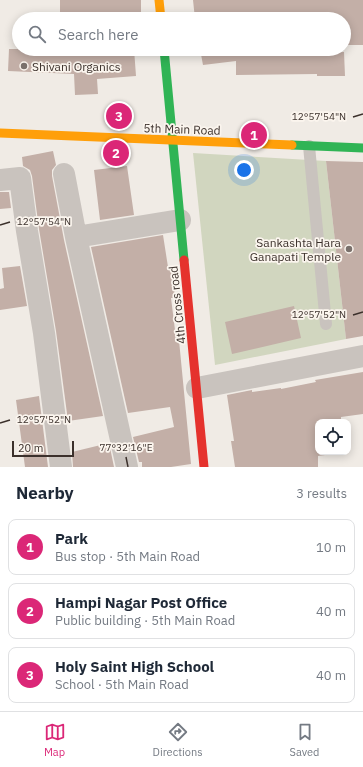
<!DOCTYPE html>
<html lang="en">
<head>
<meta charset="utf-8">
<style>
	:root { --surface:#fff; --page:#f2f2f3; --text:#1f2937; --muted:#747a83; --line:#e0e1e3; --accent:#db2777 }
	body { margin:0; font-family:"IBM Plex Sans",sans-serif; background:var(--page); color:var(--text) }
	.controls { position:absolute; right:12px; bottom:12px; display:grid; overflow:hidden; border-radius:8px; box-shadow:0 2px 10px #0003 }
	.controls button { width:36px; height:36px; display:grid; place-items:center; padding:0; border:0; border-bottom:1px solid var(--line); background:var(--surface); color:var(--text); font:20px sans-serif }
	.scale { position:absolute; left:12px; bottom:10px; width:62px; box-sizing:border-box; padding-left:4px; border:2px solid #3b302b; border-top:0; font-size:11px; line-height:14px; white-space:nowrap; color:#3b302b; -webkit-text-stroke:3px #fbf5ee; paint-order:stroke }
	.you { position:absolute; left:244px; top:170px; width:14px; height:14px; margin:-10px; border:3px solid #fff; border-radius:50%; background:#1a73e8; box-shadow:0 0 0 6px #1a73e833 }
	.badge { display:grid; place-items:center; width:26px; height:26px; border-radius:50%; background:var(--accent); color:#fff; font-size:13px; font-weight:700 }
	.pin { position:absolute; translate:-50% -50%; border:2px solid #fff; box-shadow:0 1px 4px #0006 }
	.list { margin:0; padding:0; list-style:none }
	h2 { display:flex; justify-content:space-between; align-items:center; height:52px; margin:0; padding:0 16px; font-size:17px }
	h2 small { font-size:13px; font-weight:400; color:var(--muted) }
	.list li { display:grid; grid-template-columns:26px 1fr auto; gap:12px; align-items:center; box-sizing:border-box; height:56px; margin:0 8px 8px; padding:0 8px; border:1px solid var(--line); border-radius:8px }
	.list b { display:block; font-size:15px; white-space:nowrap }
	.list p { margin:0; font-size:13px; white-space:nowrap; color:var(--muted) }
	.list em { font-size:13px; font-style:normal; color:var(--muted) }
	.icon { flex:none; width:22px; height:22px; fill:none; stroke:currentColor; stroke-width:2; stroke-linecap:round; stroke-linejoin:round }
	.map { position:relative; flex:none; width:363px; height:467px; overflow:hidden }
	.search { position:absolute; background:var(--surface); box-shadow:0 2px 10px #0003; left:12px; right:12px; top:12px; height:44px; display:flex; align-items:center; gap:10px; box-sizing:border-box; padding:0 14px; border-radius:22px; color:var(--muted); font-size:15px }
	.sheet { height:244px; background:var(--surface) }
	nav { display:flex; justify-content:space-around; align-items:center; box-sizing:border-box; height:56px; border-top:1px solid var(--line); background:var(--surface); font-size:11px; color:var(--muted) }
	nav a { display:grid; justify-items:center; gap:2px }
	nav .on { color:var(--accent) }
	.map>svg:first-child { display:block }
	.green { fill:#d1d6bf }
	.building { fill:#c3afa7 }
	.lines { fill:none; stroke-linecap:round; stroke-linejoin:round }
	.lane { stroke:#c9c3be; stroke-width:12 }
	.street { stroke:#c9c3be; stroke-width:22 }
	.fast { stroke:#30b455; stroke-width:9 }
	.slow { stroke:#ff9f0a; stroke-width:9 }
	.jam { stroke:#e5322d; stroke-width:9 }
	.ticks { fill:none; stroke:#3b302b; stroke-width:1.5 }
	.poi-dot { fill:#7a716c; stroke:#fbf5ee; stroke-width:1.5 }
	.labels { text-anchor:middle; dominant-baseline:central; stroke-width:3.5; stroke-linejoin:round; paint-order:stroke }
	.poi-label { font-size:12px; fill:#3b302b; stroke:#fbf5ee; text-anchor:start }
	.street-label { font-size:12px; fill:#3b302b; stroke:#fbf5ee }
	.ticks-label { font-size:10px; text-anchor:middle; fill:#3b302b; stroke:#fbf5ee; stroke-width:3.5; stroke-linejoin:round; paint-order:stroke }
</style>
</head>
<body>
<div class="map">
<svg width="363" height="467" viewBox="0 0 363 467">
	<rect width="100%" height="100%" fill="#f0ebe5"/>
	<!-- green -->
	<path class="green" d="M 193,153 L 326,161 L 346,339 L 215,365 Z"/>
	<!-- building -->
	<path class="building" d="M 60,0 L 141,0 L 141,17 L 91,17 L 91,19 L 60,19 Z
		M 193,0 L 363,0 L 363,45 L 344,45 L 344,19 L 195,19 Z
		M 9,49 L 134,49 L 136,76 L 97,79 L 98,94 L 75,95 L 74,74 L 8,71 Z
		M 200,49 L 310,49 L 310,53 L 344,52 L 345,76 L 317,76 L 317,74 L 236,75 L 236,61 L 203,65 Z
		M 53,151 L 56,165 L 52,170 L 52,176 L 64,240 L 103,416 L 68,421 L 56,331 L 39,229 L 32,176 L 30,170 L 23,166 L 22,157 Z
		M 326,161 L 363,162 L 363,336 L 346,339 Z
		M 127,166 L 134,215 L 100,220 L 94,170 Z
		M 0,192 L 9,192 L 11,208 L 0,209 Z
		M 163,235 L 168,267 L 172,267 L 175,298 L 171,298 L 175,330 L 178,330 L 191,464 L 171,467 L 142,467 L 142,462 L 139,462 L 133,437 L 174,427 L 170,407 L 128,413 L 91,247 Z
		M 20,266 L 27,306 L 0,310 L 0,289 L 4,288 L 2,268 Z
		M 294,306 L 301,338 L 232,354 L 225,322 Z
		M 363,372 L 363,414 L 341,417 L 341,422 L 318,422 L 318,452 L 346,452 L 318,456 L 318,467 L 235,467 L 231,441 L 234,441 L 227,395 L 252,390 L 252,392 L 281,388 L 281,389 L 316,382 L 315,380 Z
		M 39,396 L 48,467 L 25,467 L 16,400 Z
		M 109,443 L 114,467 L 73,467 L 72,452 Z"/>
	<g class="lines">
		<!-- lane -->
		<path class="lane" d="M 309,146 L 326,324"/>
		<!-- street -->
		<path class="street" d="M 64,174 L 76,237 L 127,467
			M 0,180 L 20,178 L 27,231 L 44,333 L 61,467
			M 76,237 L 180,220
			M 197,388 L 363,356"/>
		<!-- fast -->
		<path class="fast" d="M 164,49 L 184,260
			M 292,145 L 363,148"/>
		<!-- slow -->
		<path class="slow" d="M 159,0 L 161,19
			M 0,133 L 292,145"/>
		<!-- jam -->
		<path class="jam" d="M 184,260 L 204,467"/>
	</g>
	<!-- ticks -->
	<path class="ticks" d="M 353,117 L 363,114M 0,225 L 10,222M 353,315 L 363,312M 0,423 L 10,420M 126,457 L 128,467"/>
	<!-- markers -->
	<g class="poi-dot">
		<circle cx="24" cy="66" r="4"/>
		<circle cx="349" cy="249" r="4"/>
	</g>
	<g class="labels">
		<!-- poi labels -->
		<g class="poi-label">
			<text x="32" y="66">Shivani Organics</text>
			<text x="341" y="242" text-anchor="end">Sankashta Hara<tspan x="341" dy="14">Ganapati Temple</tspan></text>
		</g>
		<!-- street labels -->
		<g class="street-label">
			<text transform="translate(182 129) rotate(2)">5th Main Road</text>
			<text transform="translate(177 305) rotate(-96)">4th Cross road</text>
		</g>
	</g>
	<g class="ticks-label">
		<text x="319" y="120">12°57'54"N</text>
		<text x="44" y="225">12°57'54"N</text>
		<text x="319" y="318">12°57'52"N</text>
		<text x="44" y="423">12°57'52"N</text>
		<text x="126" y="451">77°32'16"E</text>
	</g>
</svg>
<div class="controls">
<button><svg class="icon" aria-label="locate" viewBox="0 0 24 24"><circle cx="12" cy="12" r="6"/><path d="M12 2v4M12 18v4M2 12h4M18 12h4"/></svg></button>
</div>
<div class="scale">20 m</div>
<div class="you"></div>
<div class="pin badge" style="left:254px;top:135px">1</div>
<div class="pin badge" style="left:116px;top:153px">2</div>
<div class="pin badge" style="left:119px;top:116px">3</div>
<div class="search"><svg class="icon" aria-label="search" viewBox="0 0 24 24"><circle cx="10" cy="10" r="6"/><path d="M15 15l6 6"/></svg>Search here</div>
</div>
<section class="sheet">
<h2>Nearby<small>3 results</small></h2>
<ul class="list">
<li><span class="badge">1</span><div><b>Park</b><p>Bus stop · 5th Main Road</p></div><em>10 m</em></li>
<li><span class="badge">2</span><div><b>Hampi Nagar Post Office</b><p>Public building · 5th Main Road</p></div><em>40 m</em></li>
<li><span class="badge">3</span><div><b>Holy Saint High School</b><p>School · 5th Main Road</p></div><em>40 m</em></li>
</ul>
</section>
<nav>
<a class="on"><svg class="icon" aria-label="map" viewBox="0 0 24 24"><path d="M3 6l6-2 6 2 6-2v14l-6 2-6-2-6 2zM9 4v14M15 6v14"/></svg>Map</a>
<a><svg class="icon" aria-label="directions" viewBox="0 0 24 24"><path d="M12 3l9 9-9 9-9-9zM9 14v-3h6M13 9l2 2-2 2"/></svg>Directions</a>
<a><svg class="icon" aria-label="saved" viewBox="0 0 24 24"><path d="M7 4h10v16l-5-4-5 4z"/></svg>Saved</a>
</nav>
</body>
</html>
